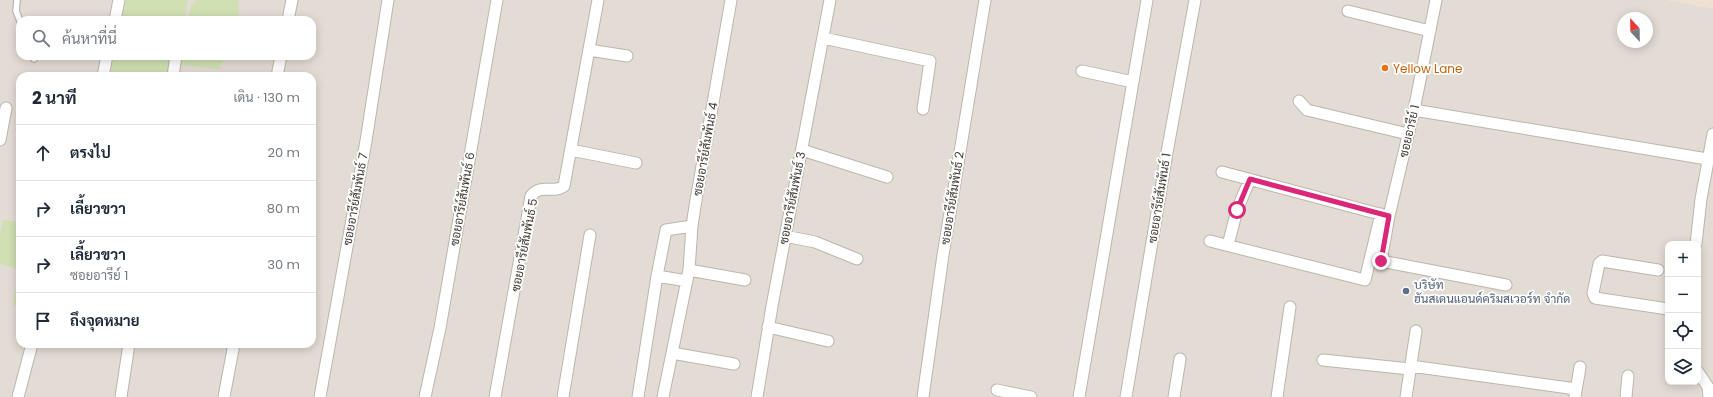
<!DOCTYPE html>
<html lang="th">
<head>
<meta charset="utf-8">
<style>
	:root { --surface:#fff; --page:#f2f2f3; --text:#1f2937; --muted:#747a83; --line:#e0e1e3 }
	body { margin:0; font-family:Poppins,Sarabun,sans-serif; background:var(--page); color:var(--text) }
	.controls { position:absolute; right:12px; bottom:12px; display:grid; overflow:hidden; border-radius:8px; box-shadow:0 2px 10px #0003 }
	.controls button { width:36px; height:36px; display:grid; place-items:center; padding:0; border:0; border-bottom:1px solid var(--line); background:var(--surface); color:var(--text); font:20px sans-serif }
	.compass { position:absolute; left:1617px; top:12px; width:36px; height:36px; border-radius:50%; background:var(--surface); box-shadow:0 2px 10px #0003; rotate:338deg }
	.stop { position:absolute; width:12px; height:12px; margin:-9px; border:3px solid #db2777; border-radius:50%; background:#fff }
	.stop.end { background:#db2777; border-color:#fff; box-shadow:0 1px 4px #0008 }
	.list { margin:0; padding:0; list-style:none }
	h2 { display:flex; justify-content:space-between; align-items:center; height:52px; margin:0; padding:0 16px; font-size:17px }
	h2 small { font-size:13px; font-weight:400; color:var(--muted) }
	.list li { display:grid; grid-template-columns:26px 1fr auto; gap:12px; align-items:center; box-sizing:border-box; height:56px; padding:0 16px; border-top:1px solid var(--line) }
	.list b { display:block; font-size:15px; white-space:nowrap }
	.list p { margin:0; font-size:13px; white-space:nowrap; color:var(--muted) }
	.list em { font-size:13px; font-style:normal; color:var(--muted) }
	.icon { flex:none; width:22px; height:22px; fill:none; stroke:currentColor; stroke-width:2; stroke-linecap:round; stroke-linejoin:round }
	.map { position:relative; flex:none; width:1713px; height:397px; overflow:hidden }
	.search { position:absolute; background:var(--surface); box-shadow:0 2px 10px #0003; left:16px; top:16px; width:300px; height:44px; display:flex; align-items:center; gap:10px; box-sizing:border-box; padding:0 14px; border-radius:12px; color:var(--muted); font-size:15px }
	.panel { position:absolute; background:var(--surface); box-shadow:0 2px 10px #0003; left:16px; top:72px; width:300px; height:276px; border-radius:12px }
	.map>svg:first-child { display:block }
	.residential { fill:#e3dcd4; fill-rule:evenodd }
	.commercial { fill:#f0e0d2 }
	.green { fill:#d0e0b2 }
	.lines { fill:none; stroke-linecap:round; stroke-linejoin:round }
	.service-casing { stroke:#bdb5ac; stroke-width:8 }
	.minor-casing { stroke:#bdb5ac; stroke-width:13 }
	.service { stroke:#fff; stroke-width:5.5 }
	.minor { stroke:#fff; stroke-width:11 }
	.route { stroke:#db2777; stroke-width:5 }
	.food-dot { fill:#e8710a; stroke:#fff; stroke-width:1.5 }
	.service-dot { fill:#5c6f8a; stroke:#fff; stroke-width:1.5 }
	.labels { text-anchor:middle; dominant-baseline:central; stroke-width:3.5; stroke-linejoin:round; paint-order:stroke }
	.food-label { font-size:12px; fill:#c56008; stroke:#fff; text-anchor:start }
	.street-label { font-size:12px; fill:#413b35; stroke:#fff }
	.service-label { font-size:12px; fill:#4e5e75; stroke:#fff; text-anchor:start }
</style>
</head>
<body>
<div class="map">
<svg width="1713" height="397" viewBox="0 0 1713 397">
	<rect width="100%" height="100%" fill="#f0ebe5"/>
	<!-- residential -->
	<path class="residential" d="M 0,0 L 1668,0 L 1713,8 L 1713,397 L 0,397 ZM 1623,18 L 1647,18 L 1647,42 L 1623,42 ZM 20,20 L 312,20 L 312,56 L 20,56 ZM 20,76 L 312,76 L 312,344 L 20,344 ZM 1668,244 L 1698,244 L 1698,382 L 1668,382 Z"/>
	<!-- commercial -->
	<path class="commercial" d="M 1668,0 L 1713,0 L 1713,8 Z"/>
	<!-- green -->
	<path class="green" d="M 126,0 L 188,0 L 184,20 L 122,20 Z
		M 197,0 L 239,0 L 238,20 L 188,20 L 191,6 Z
		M 114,56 L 177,56 L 172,76 L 110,76 Z
		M 181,56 L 226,56 L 219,69 L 179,65 Z
		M 3,220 L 20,222 L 20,306 L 13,305 L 19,269 L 0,264 L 0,236 Z"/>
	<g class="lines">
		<defs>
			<path id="service" d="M 17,0 L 16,11 L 20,21
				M 34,59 L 34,56"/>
			<path id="minor" d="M 1436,0 L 1414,110 L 1389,216 L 1381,261 L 1506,285
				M 1348,11 L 1430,31
				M 115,20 L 119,0
				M 288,20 L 292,0
				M 823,38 L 930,61 L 923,109
				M 589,50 L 627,56
				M 1082,71 L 1133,82
				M 103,76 L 107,56
				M 173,76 L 176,56
				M 277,76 L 281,56
				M 1299,101 L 1307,110 L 1408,134
				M 1414,110 L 1707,159
				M 0,140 L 6,108
				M 571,150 L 636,163
				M 802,150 L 887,177
				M 1222,172 L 1387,216
				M 785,236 L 815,242 L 857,259
				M 1210,241 L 1365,280 L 1381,214
				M 1696,244 L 1701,199 L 1713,134
				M 1228,245 L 1237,210 L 1250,179
				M 689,270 L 745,280
				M 1658,270 L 1602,261 L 1599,264 L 1593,293 L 1595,298 L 1668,309
				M 657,276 L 666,230 L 692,226
				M 768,327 L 828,341
				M 672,353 L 734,364
				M 1323,360 L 1410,369
				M 1411,366 L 1576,389
				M 1698,372 L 1708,387 L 1709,397
				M 997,390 L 1031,397
				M 18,397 L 32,344
				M 121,397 L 129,344
				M 224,397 L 234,344
				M 320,397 L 366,141 L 388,0
				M 425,397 L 440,328 L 497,0
				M 495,397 L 531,196 C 541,183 554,194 564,186 L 598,0
				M 563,397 L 590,235
				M 638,397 L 657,276 L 687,281
				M 663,397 L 689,270 L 692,226 L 695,206 L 731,0
				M 757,397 L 772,306 L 830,0
				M 923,397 L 943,255 L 985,0
				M 1079,397 L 1147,0
				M 1126,397 L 1168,147 L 1195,0
				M 1174,397 L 1180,359
				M 1277,397 L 1290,307
				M 1406,397 L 1416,331
				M 1575,397 L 1580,367
				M 1626,397 L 1628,376"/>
		</defs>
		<!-- service casing -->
		<use href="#service" class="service-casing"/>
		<!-- minor casing -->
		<use href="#minor" class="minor-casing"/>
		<!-- service -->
		<use href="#service" class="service"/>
		<!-- minor -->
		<use href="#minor" class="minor"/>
	</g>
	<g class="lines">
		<!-- route -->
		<path class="route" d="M 1237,210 L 1250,179 L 1389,216 L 1381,261"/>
	</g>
	<!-- markers -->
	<circle class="food-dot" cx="1385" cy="68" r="4"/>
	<circle class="service-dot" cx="1406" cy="291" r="4"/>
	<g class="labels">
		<!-- food labels -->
		<g class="food-label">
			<text x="1393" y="68">Yellow Lane</text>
		</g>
		<!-- street labels -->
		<g class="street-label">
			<text transform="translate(1409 131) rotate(-77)">ซอยอารีย์ 1</text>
			<text transform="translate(705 149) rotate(-80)">ซอยอารีย์สัมพันธ์ 4</text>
			<text transform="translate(792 198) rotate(-79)">ซอยอารีย์สัมพันธ์ 3</text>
			<text transform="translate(952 198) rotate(-81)">ซอยอารีย์สัมพันธ์ 2</text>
			<text transform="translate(1159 198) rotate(-81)">ซอยอารีย์สัมพันธ์ 1</text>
			<text transform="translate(355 199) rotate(-80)">ซอยอารีย์สัมพันธ์ 7</text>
			<text transform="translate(462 199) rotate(-80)">ซอยอารีย์สัมพันธ์ 6</text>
			<text transform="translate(524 245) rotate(-79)">ซอยอารีย์สัมพันธ์ 5</text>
		</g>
		<!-- service labels -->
		<g class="service-label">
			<text x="1414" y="284">บริษัท<tspan x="1414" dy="14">ฮันสเดนแอนด์คริมสเวอร์ท จำกัด</tspan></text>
		</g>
	</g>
</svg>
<div class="controls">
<button>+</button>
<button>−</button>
<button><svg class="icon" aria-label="locate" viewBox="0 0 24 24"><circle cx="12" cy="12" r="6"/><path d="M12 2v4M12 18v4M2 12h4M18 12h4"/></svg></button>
<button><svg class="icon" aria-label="layers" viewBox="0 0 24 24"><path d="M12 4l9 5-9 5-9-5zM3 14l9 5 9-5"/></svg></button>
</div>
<svg class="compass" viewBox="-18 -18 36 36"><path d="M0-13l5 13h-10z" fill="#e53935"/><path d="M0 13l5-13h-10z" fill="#747a83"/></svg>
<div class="stop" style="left:1237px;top:210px"></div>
<div class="stop end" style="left:1381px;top:261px"></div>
<div class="search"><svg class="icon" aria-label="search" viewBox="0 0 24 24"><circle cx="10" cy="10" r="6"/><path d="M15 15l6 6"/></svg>ค้นหาที่นี่</div>
<section class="panel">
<h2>2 นาที<small>เดิน · 130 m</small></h2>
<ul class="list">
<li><svg class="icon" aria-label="ahead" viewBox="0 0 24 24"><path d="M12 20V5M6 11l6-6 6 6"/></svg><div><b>ตรงไป</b></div><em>20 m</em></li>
<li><svg class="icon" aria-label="right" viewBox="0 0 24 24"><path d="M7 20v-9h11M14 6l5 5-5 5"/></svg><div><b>เลี้ยวขวา</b></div><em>80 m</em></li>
<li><svg class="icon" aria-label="right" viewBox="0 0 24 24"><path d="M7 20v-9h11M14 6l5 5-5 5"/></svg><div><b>เลี้ยวขวา</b><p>ซอยอารีย์ 1</p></div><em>30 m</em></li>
<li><svg class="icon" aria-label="arrive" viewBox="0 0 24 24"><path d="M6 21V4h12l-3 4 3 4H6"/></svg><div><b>ถึงจุดหมาย</b></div></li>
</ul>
</section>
</div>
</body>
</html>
